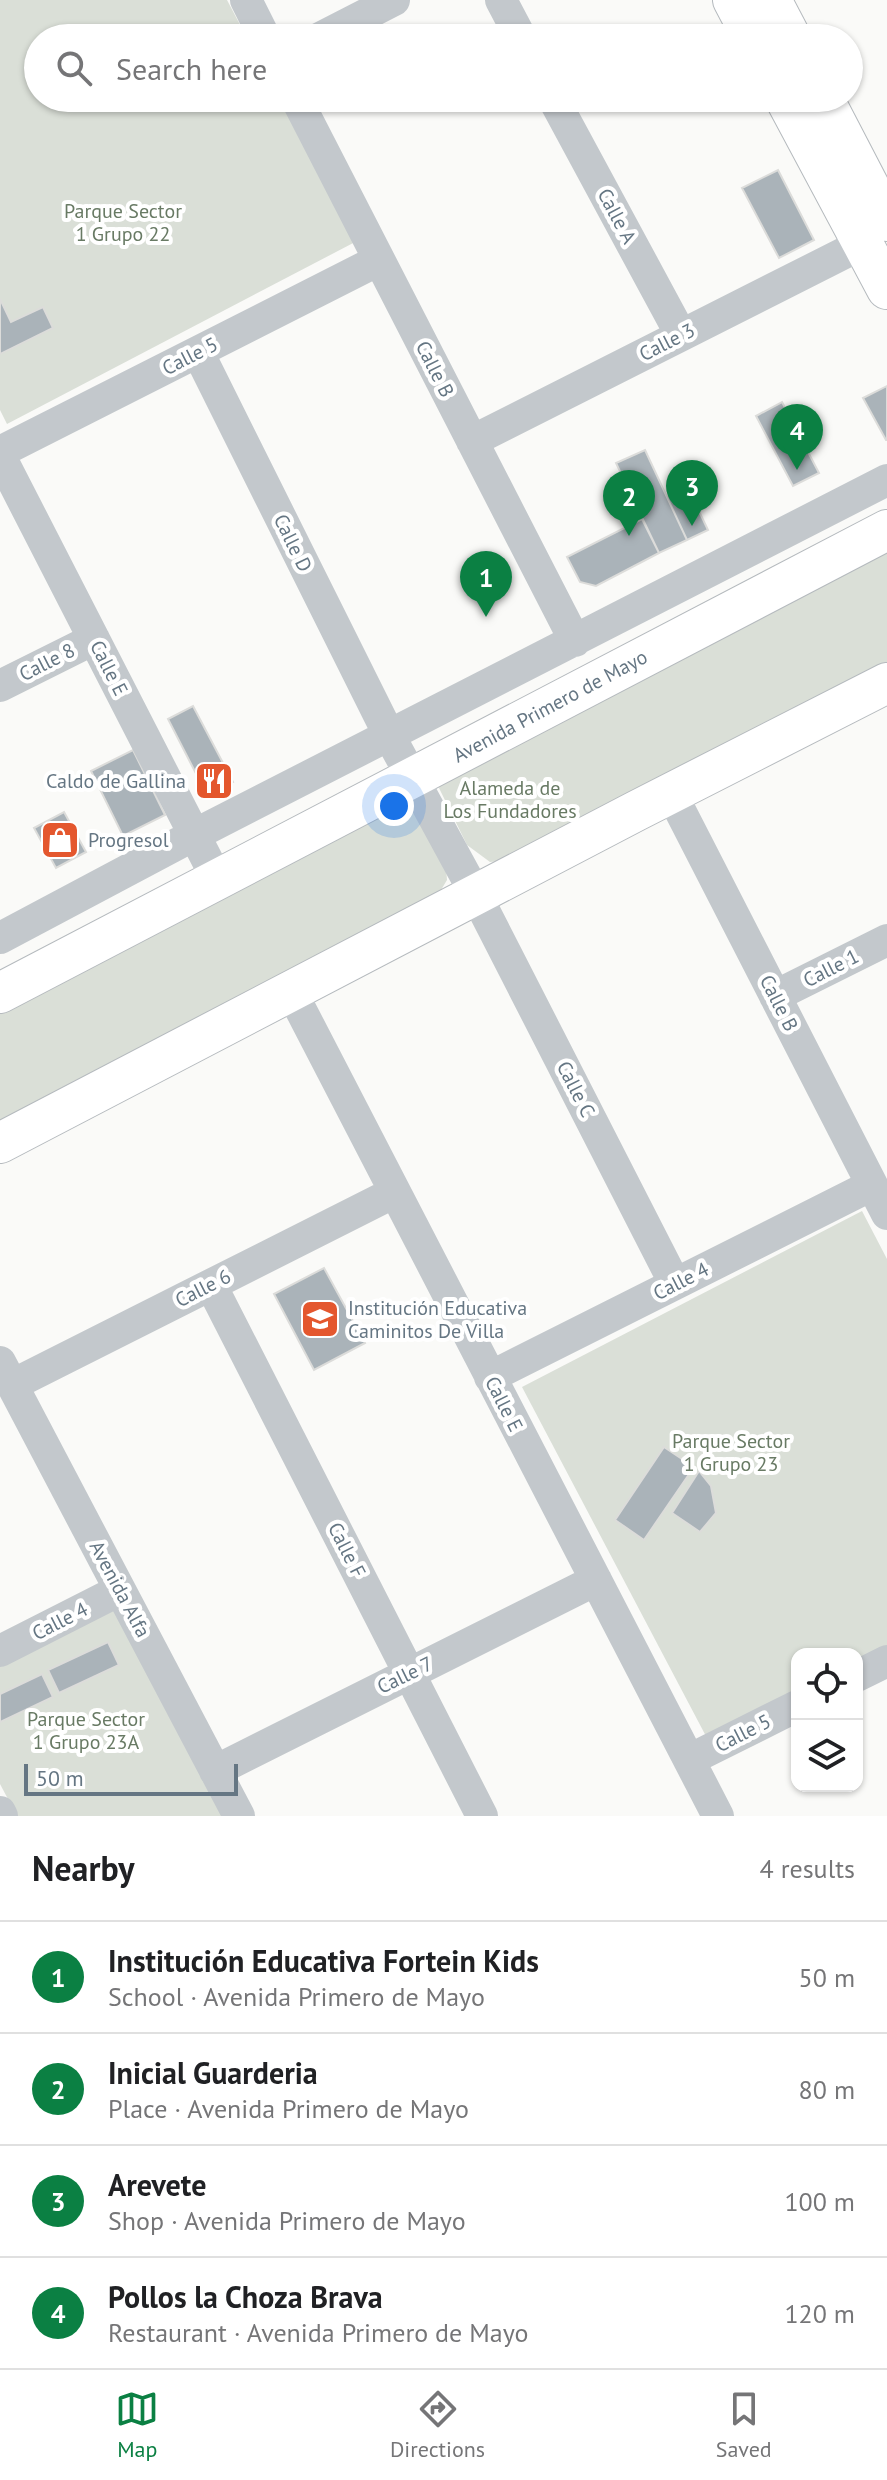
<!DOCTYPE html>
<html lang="en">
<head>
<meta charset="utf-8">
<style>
	:root { --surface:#fff; --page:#f2f2f2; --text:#202124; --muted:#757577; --line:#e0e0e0; --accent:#0b8043 }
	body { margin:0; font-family:"PT Sans",sans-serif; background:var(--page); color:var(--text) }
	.controls { position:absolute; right:24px; bottom:24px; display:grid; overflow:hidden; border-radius:16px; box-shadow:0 2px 6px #0004 }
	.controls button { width:72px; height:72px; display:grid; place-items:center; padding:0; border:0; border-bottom:2px solid var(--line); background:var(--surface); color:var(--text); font:40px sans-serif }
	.scale { position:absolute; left:24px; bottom:20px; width:214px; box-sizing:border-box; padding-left:8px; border:4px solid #657683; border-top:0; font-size:22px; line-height:28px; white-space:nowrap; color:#657683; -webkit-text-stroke:6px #fff; paint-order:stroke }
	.you { position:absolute; left:394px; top:806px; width:28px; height:28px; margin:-20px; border:6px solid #fff; border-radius:50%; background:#1a73e8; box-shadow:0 0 0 12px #1a73e833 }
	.badge { display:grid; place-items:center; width:52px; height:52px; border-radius:50%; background:var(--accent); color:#fff; font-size:26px; font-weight:700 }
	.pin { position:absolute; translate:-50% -66px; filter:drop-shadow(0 2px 4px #0008) }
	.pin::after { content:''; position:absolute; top:42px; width:28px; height:24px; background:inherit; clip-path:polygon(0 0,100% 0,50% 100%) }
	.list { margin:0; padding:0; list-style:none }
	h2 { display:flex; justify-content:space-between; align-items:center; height:104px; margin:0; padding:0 32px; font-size:34px }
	h2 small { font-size:26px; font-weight:400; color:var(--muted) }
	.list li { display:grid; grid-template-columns:52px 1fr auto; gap:24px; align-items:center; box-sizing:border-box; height:112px; padding:0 32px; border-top:2px solid var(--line) }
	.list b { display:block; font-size:30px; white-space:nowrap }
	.list p { margin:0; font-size:26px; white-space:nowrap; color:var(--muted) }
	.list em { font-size:26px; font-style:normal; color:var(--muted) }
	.icon { flex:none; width:44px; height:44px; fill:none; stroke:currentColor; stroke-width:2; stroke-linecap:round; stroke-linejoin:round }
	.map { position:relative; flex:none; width:887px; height:1816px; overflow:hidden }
	.search { position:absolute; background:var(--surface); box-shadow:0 2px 6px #0004; left:24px; right:24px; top:24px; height:88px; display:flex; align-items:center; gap:20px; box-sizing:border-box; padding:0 28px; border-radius:44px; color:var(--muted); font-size:30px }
	.sheet { height:552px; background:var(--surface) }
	nav { display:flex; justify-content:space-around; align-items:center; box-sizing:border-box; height:112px; border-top:2px solid var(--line); background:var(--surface); font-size:22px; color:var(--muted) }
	nav a { display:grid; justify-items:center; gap:4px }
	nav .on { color:var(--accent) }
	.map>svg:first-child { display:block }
	.green { fill:#dadfd7 }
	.building { fill:#aab3b9; stroke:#dcdcda; stroke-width:2 }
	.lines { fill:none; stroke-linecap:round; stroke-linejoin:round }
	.major-casing { stroke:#b5babe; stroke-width:42 }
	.minor { stroke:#c3c8cc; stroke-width:32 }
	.major { stroke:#fff; stroke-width:40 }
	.labels { text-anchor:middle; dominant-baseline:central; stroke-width:8; stroke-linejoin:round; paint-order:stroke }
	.park-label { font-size:20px; fill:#687a64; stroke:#fff }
	.street-label { font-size:20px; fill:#657683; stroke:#fff }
	.poi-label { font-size:20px; fill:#657683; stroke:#fff; text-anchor:start }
</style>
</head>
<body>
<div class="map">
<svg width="887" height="1816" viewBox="0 0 887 1816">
	<rect width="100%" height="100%" fill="#fafaf8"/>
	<!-- green -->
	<path class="green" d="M 0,0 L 227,0 L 247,38 L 38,38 L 38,98 L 279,98 L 357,241 L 7,424 L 0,410 Z
		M 887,549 L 887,667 L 511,860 L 490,862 L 467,845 L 439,788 L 444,775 Z
		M 398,802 L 412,805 L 446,867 L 447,880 L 441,890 L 0,1127 L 0,1009 Z
		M 862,1211 L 887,1259 L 887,1647 L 857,1663 L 857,1654 L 797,1654 L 797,1694 L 708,1740 L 522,1387 Z
		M 116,1605 L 226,1816 L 17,1816 L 0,1784 L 0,1664 Z"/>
	<!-- building -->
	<path class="building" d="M 778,170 L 814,240 L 779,258 L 742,188 Z
		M 0,299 L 11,322 L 43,307 L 53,328 L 0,354 Z
		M 887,386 L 887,440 L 886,440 L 863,398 Z
		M 782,402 L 819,473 L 793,486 L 756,416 Z
		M 645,450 L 687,540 L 659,553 L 616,463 Z
		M 688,488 L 708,530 L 687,540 L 667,497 Z
		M 642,519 L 659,553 L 596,586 L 580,582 L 567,557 Z
		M 193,706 L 233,782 L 207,795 L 168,719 Z
		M 133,750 L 165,815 L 123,836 L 91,771 Z
		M 64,812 L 86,852 L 56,868 L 34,828 Z
		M 324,1268 L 365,1343 L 314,1370 L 274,1294 Z
		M 664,1447 L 694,1467 L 644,1540 L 615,1520 Z
		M 699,1471 L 711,1486 L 716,1513 L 700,1532 L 672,1513 Z
		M 108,1642 L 119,1665 L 59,1693 L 48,1670 Z
		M 42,1674 L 53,1697 L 0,1722 L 0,1694 Z"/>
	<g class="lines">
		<defs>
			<path id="major" d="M 733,0 L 753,38
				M 771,0 L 791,38
				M 785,98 L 887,289
				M 823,98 L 887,221
				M 0,993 L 887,530
				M 0,1143 L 636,811 L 887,683"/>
		</defs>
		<!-- major casing -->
		<use href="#major" class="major-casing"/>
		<!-- minor -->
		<path class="minor" d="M 246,0 L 265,38
			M 501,0 L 521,38
			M 320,38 L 394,0
			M 296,98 L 575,641
			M 553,98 L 681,335
			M 198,352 L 389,735 L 476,895 L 675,1284
			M 472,441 L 862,244
			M 0,452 L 379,260
			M 0,456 L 217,879
			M 0,686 L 94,639
			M 671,793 L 887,1214
			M 0,938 L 194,835 L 887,480
			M 291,991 L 718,1816
			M 775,996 L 887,940
			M 211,1285 L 482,1816
			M 0,1362 L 239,1816
			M 490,1377 L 872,1185
			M 12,1385 L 395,1192
			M 0,1651 L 120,1590
			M 857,1676 L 887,1661
			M 689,1760 L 797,1706
			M 215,1771 L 596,1580
			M 0,1812 L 2,1816"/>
		<!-- major -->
		<use href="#major" class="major"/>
	</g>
	<!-- icons -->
	<defs>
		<symbol id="restaurant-square" viewBox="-11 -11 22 22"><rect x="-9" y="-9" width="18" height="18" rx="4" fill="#e4572e" stroke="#fff"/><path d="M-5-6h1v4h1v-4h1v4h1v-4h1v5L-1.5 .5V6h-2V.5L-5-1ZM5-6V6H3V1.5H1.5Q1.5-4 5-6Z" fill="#fff"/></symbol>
		<symbol id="shop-square" viewBox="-11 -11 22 22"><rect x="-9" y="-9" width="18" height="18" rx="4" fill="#e4572e" stroke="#fff"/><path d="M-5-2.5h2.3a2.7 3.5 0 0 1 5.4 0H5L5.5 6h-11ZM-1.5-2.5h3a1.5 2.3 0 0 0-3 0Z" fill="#fff"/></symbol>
		<symbol id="school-square" viewBox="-11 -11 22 22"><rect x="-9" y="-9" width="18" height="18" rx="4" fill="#e4572e" stroke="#fff"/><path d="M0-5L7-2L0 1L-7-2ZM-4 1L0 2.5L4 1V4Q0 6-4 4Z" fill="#fff"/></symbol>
	</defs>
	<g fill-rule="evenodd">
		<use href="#restaurant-square" x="192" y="759" width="44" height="44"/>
		<use href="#shop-square" x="38" y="818" width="44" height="44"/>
		<use href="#school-square" x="298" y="1297" width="44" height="44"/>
	</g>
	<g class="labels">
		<!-- park labels -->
		<g class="park-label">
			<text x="123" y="211">Parque Sector<tspan x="123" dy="23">1 Grupo 22</tspan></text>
			<text x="510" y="788">Alameda de<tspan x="510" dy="23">Los Fundadores</tspan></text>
			<text x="731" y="1441">Parque Sector<tspan x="731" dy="23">1 Grupo 23</tspan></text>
			<text x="86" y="1719">Parque Sector<tspan x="86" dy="23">1 Grupo 23A</tspan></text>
		</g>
		<!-- street labels -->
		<g class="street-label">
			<text transform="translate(617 216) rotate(62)">Calle A</text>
			<text transform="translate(667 342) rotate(-27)">Calle 3</text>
			<text transform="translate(190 356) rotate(-27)">Calle 5</text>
			<text transform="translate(435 369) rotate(63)">Calle B</text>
			<text transform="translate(293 543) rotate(64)">Calle D</text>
			<text transform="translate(47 662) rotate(-27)">Calle 8</text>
			<text transform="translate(109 668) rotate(63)">Calle E</text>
			<text transform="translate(550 706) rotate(-28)">Avenida Primero de Mayo</text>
			<text transform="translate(831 968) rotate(-27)">Calle 1</text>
			<text transform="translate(779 1003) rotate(63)">Calle B</text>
			<text transform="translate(576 1089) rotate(63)">Calle C</text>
			<text transform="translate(681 1281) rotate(-27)">Calle 4</text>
			<text transform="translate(203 1288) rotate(-27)">Calle 6</text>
			<text transform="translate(504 1404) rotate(63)">Calle E</text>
			<text transform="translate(347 1550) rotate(63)">Calle F</text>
			<text transform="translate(120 1589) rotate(62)">Avenida Alfa</text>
			<text transform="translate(60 1621) rotate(-27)">Calle 4</text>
			<text transform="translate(405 1675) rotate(-26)">Calle 7</text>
			<text transform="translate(743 1733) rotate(-27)">Calle 5</text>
		</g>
		<!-- poi labels -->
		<g class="poi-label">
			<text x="186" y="781" text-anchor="end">Caldo de Gallina</text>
			<text x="88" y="840">Progresol</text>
			<text x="348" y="1308">Institución Educativa<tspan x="348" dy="23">Caminitos De Villa</tspan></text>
		</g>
	</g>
</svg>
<div class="controls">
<button><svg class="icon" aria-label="locate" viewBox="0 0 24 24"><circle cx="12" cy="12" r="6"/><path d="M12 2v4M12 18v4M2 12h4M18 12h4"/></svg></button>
<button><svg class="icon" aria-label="layers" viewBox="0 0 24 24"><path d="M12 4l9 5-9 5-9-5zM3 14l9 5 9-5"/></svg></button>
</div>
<div class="scale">50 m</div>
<div class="you"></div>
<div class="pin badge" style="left:486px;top:617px">1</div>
<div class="pin badge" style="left:629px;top:536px">2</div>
<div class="pin badge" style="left:692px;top:526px">3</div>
<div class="pin badge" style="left:797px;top:470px">4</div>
<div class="search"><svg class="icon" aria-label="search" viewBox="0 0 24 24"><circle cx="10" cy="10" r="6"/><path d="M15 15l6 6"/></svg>Search here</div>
</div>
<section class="sheet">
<h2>Nearby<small>4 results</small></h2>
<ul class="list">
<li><span class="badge">1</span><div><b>Institución Educativa Fortein Kids</b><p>School · Avenida Primero de Mayo</p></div><em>50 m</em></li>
<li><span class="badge">2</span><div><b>Inicial Guarderia</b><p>Place · Avenida Primero de Mayo</p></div><em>80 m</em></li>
<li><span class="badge">3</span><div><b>Arevete</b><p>Shop · Avenida Primero de Mayo</p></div><em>100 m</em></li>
<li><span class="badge">4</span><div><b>Pollos la Choza Brava</b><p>Restaurant · Avenida Primero de Mayo</p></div><em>120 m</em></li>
</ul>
</section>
<nav>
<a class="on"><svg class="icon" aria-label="map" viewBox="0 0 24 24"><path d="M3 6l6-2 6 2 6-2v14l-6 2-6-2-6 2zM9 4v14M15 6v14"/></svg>Map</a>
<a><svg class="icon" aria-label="directions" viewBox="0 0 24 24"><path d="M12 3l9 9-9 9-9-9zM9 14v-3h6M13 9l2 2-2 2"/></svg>Directions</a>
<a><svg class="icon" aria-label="saved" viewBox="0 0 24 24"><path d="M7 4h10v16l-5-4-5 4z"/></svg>Saved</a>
</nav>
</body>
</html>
